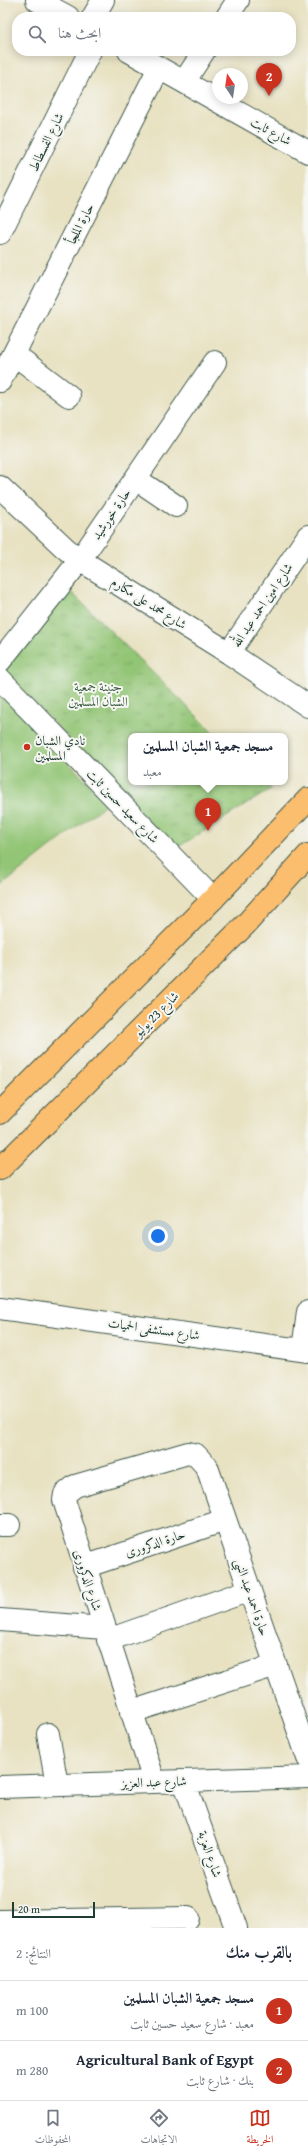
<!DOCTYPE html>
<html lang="ar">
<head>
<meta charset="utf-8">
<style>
	:root { --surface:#fff; --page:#f2f2f3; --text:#1f2937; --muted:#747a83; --line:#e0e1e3; --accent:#c8321e }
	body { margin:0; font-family:"Gentium Book Plus",Amiri,serif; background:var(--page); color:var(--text); direction:rtl }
	.compass { position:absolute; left:212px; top:68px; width:36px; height:36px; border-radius:50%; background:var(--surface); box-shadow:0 2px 10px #0003; rotate:347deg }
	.scale { position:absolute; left:12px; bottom:10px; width:83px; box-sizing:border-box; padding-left:4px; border:2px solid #1f3d34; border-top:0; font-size:11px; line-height:14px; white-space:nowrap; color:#1f3d34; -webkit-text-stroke:3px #f6f6f2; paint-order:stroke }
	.you { position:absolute; left:158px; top:1236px; width:14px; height:14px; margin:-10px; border:3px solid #fff; border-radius:50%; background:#1a73e8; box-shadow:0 0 0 6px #1a73e833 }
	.badge { display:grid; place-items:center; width:26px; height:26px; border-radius:50%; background:var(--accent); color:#fff; font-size:13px; font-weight:700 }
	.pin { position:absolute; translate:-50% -33px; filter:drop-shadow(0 1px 2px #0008) }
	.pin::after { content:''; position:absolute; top:21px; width:14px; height:12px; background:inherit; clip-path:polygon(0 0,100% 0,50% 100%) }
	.popup { position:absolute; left:128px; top:733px; width:160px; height:52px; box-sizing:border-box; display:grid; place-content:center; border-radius:8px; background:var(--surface); filter:drop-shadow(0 1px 3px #0005); font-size:13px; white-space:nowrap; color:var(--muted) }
	.popup b { font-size:15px; color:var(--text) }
	.popup::after { content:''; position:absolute; left:50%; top:100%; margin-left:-8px; border:8px solid transparent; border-top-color:var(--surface) }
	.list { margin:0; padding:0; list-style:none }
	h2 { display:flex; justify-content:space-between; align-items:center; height:52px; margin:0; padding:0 16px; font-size:17px }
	h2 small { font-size:13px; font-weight:400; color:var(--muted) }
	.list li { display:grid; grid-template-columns:26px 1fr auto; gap:12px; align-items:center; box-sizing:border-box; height:60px; padding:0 16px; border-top:1px solid var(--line) }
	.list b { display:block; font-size:15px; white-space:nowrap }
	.list p { margin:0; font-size:13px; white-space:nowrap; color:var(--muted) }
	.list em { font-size:13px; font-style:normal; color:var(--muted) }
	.icon { flex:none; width:22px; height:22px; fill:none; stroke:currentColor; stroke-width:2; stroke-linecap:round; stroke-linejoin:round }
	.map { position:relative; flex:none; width:308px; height:1928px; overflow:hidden; direction:ltr }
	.search { position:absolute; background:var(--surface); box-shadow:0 2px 10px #0003; left:12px; right:12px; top:12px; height:44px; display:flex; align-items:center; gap:10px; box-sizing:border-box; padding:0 14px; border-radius:16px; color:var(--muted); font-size:15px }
	.sheet { height:172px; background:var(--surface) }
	nav { display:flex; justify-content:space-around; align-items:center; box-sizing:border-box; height:56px; border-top:1px solid var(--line); background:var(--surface); font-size:11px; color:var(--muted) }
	nav a { display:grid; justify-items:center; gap:2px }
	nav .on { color:var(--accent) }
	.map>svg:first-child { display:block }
	.green { fill:#92c575; stroke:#588154 }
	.park { fill:url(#park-tufts); stroke:#588154 }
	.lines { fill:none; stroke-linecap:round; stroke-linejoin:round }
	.minor-casing { stroke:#3d5649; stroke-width:24 }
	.major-casing { stroke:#3d5649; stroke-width:24 }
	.minor { stroke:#fff; stroke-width:22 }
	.major { stroke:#fbbd6e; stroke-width:22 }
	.poi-dot { fill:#c8321e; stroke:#f6f6f2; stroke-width:1.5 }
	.labels { text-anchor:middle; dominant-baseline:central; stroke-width:4; stroke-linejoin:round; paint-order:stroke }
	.street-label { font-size:13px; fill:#1f3d34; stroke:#f6f6f2 }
	.park-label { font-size:13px; fill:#3c5f44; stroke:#f6f6f2 }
	.poi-label { font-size:13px; fill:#1f3d34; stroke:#f6f6f2; text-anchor:start }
</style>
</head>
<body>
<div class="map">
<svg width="308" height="1928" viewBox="0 0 308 1928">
	<defs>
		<pattern id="park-tufts" width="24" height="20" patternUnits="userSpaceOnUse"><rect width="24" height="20" fill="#92c575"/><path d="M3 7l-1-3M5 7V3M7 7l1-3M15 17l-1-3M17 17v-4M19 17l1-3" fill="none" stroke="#77a161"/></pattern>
	</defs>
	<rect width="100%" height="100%" fill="#f6f6f2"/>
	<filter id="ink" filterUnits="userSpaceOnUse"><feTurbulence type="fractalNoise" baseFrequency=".025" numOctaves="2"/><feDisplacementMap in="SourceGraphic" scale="8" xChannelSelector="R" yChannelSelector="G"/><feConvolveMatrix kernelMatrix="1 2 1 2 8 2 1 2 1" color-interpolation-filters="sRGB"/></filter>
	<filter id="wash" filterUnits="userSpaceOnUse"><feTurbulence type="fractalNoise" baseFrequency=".012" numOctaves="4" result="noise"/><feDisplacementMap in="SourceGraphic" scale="16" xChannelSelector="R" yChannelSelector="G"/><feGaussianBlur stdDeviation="0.9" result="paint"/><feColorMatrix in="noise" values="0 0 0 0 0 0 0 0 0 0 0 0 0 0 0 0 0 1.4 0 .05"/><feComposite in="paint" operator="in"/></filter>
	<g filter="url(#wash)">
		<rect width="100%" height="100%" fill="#e8e2c2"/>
		<!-- green -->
		<path class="green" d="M 0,691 L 107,803 L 0,887 Z"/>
		<!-- park -->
		<path class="park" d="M 67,588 L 217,736 L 131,736 L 131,782 L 264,782 L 271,789 L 175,849 L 2,669 Z"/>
	</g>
	<g filter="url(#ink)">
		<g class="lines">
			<defs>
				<path id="minor" d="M 37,0 L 68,17
					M 93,17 L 103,0
					M 227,17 L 238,0
					M 129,51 L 308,152
					M 184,82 L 204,51
					M 0,233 L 90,51
					M 14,354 L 69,396
					M 0,381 L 159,68
					M 136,479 L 176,506
					M 0,487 L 65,548 L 80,560 L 229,653 L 308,706
					M 229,653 L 308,536
					M 0,661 L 80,560 L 215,362
					M 0,679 L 213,899
					M 0,1308 L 308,1351
					M 303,1350 L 308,1312
					M 0,1525 L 9,1525
					M 84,1567 L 225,1520
					M 0,1620 L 104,1628
					M 108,1640 L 250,1590
					M 131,1712 L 276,1665
					M 48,1734 L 57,1785
					M 154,1781 L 64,1500 L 65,1494 L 75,1486 L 188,1453 L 196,1455 L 207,1467 L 308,1758
					M 184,1781 L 236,1928
					M 0,1787 L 308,1777
					M 0,1921 L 188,1918"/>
				<path id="major" d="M 0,1113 L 213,899 L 308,799
					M 0,1169 L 245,925 L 308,855"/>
			</defs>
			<!-- minor casing -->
			<use href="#minor" class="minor-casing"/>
			<!-- major casing -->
			<use href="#major" class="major-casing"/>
			<!-- minor -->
			<use href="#minor" class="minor"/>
			<!-- major -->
			<use href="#major" class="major"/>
		</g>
	</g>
	<!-- markers -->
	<circle class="poi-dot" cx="27" cy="747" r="4"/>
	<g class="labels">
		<!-- street labels -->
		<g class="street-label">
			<text transform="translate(271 131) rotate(29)">شارع ثابت</text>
			<text transform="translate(46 142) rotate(-64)">شارع الفسطاط</text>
			<text transform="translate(80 224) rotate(-63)">حارة الملجأ</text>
			<text transform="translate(111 514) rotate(-56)">حارة خورشيد</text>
			<text transform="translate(149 603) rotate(32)">شارع محمد على مكارم</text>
			<text transform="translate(262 605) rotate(-56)">شارع امين احمد عبد الله</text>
			<text transform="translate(123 806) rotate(46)">شارع سعيد حسين ثابت</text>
			<text transform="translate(156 1014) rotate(-45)">شارع 23 يوليو</text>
			<text transform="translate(154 1329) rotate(8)">شارع مستشفى الحميات</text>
			<text transform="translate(155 1543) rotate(-18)">حارة الدكرورى</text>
			<text transform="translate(88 1580) rotate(72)">شارع الدكرورى</text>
			<text transform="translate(252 1597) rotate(71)">حارة احمد عبد النبى</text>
			<text transform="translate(154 1782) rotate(-2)">شارع عبد العزيز</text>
			<text transform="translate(210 1854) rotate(71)">شارع العزبة</text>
		</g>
		<!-- park labels -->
		<g class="park-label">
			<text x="98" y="686">جنينة جمعية<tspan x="98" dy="15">الشبان المسلمين</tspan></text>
		</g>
		<!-- poi labels -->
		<g class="poi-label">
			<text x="35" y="740">نادي الشبان<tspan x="35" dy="15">المسلمين</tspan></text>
		</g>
	</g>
</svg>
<svg class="compass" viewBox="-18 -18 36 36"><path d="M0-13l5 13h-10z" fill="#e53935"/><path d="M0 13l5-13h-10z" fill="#747a83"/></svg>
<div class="scale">20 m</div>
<div class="you"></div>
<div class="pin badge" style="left:208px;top:831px">1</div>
<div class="popup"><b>مسجد جمعية الشبان المسلمين</b>معبد</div>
<div class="pin badge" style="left:269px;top:96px">2</div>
<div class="search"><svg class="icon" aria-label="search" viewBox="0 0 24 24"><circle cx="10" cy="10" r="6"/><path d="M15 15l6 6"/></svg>ابحث هنا</div>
</div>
<section class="sheet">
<h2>بالقرب منك<small>النتائج: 2</small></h2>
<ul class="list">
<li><span class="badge">1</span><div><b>مسجد جمعية الشبان المسلمين</b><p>معبد · شارع سعيد حسين ثابت</p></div><em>100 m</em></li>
<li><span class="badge">2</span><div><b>Agricultural Bank of Egypt</b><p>بنك · شارع ثابت</p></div><em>280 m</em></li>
</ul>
</section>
<nav>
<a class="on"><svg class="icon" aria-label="map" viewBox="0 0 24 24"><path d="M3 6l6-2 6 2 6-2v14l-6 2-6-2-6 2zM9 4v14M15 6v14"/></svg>الخريطة</a>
<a><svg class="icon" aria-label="directions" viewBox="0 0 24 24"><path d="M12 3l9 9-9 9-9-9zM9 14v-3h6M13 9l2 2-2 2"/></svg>الاتجاهات</a>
<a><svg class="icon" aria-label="saved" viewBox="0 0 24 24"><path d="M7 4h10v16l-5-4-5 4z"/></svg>المحفوظات</a>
</nav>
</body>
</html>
